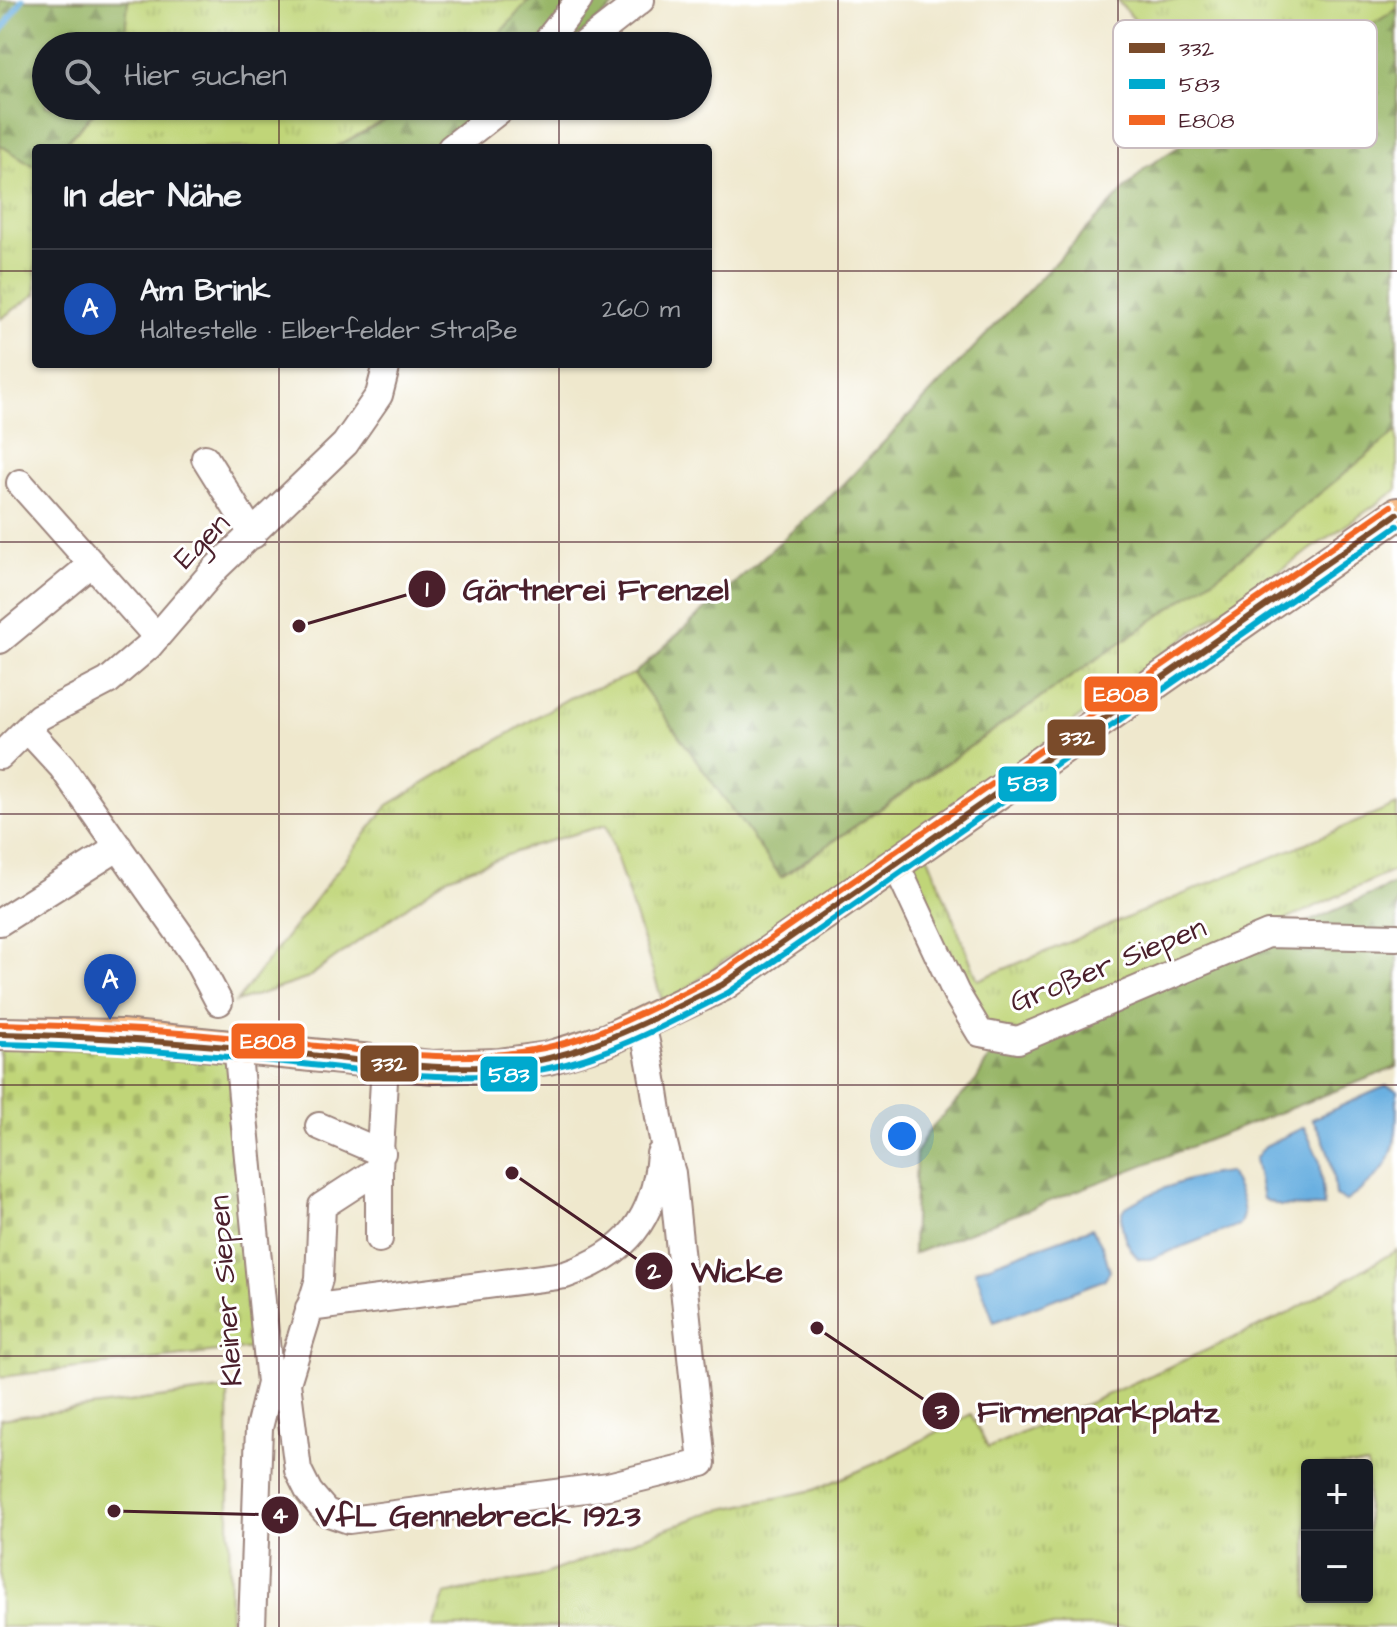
<!DOCTYPE html>
<html lang="de">
<head>
<meta charset="utf-8">
<style>
	:root { --surface:#171b24; --page:#20242c; --text:#f1f3f6; --muted:#9ea1a6; --line:#363941; --accent:#8c9099 }
	body { margin:0; font-family:"Architects Daughter",sans-serif; background:var(--page); color:var(--text) }
	.controls { position:absolute; right:24px; bottom:24px; display:grid; overflow:hidden; border-radius:8px; box-shadow:0 2px 6px #0004 }
	.controls button { width:72px; height:72px; display:grid; place-items:center; padding:0; border:0; border-bottom:2px solid var(--line); background:var(--surface); color:var(--text); font:40px sans-serif }
	.you { position:absolute; left:902px; top:1136px; width:28px; height:28px; margin:-20px; border:6px solid #fff; border-radius:50%; background:#1a73e8; box-shadow:0 0 0 12px #1a73e833 }
	.badge { display:grid; place-items:center; width:52px; height:52px; border-radius:50%; background:var(--accent); color:#fff; font-size:26px; font-weight:700 }
	.pin { position:absolute; translate:-50% -66px; filter:drop-shadow(0 2px 4px #0008) }
	.pin::after { content:''; position:absolute; top:42px; width:28px; height:24px; background:inherit; clip-path:polygon(0 0,100% 0,50% 100%) }
	.list { margin:0; padding:0; list-style:none }
	h2 { display:flex; justify-content:space-between; align-items:center; height:104px; margin:0; padding:0 32px; font-size:34px }
	h2 small { font-size:26px; font-weight:400; color:var(--muted) }
	.list li { display:grid; grid-template-columns:52px 1fr auto; gap:24px; align-items:center; box-sizing:border-box; height:120px; padding:0 32px; border-top:2px solid var(--line) }
	.list b { display:block; font-size:30px; white-space:nowrap }
	.list p { margin:0; font-size:26px; white-space:nowrap; color:var(--muted) }
	.list em { font-size:26px; font-style:normal; color:var(--muted) }
	.icon { flex:none; width:44px; height:44px; fill:none; stroke:currentColor; stroke-width:2; stroke-linecap:round; stroke-linejoin:round }
	.map { position:relative; flex:none; width:1397px; height:1627px; overflow:hidden }
	.search { position:absolute; background:var(--surface); box-shadow:0 2px 6px #0004; left:32px; top:32px; width:680px; height:88px; display:flex; align-items:center; gap:20px; box-sizing:border-box; padding:0 28px; border-radius:44px; color:var(--muted); font-size:30px }
	.panel { position:absolute; background:var(--surface); box-shadow:0 2px 6px #0004; left:32px; top:144px; width:680px; height:224px; border-radius:8px }
	.map>svg:first-child { display:block }
	.grass { fill:url(#grass-tufts); stroke:#857a52; stroke-width:2; fill-rule:evenodd }
	.forest { fill:url(#forest-firs); stroke:#716a4a; stroke-width:2 }
	.cemetery { fill:url(#cemetery-stones); stroke:#857a52; stroke-width:2 }
	.park { fill:#c0d578; stroke:#857a52; stroke-width:2 }
	.water { fill:#6bb0e1; stroke:#5a6886; stroke-width:2 }
	.lines { fill:none; stroke-linecap:round; stroke-linejoin:round }
	.stream { stroke:#6bb0e1; stroke-width:6 }
	.minor-casing { stroke:#9c847c; stroke-width:30 }
	.major-casing { stroke:#9c847c; stroke-width:36 }
	.minor { stroke:#fff; stroke-width:26 }
	.major { stroke:#f8bd89; stroke-width:32 }
	.bus-1-casing { stroke:#fff; stroke-width:12 }
	.bus-2-casing { stroke:#fff; stroke-width:12 }
	.bus-3-casing { stroke:#fff; stroke-width:12 }
	.bus-1 { stroke:#7a4b2a; stroke-width:6 }
	.bus-2 { stroke:#00a9ce; stroke-width:6 }
	.bus-3 { stroke:#f26522; stroke-width:6 }
	.grid { fill:none; stroke:#4a1f2b; stroke-width:2; stroke-opacity:0.55 }
	.labels { text-anchor:middle; dominant-baseline:central; stroke-width:6; stroke-linejoin:round; paint-order:stroke }
	.street-label { font-size:30px; fill:#4a1f2b; stroke:#fff }
	.key { fill:#fff; stroke:#c9bcbf; stroke-width:2 }
	.key-label { font-size:22px; fill:#4a1f2b }
	.leader { fill:none; stroke:#4a1f2b; stroke-width:3 }
	.callout-dot { fill:#4a1f2b; stroke:#fff; stroke-width:3 }
	.mark-label { font-size:24px; text-anchor:middle; font-weight:bold; fill:#fff }
	.callout-label { font-size:32px; text-anchor:middle; font-weight:bold; fill:#4a1f2b; stroke:#fff; stroke-width:6; stroke-linejoin:round; paint-order:stroke }
	.line-badge { stroke:#fff; stroke-width:3 }
	.badge-label { font-size:22px; text-anchor:middle; font-weight:bold; fill:#fff }
</style>
</head>
<body>
<div class="map">
<svg width="1397" height="1627" viewBox="0 0 1397 1627">
	<defs>
		<pattern id="grass-tufts" width="24" height="20" patternUnits="userSpaceOnUse" patternTransform="scale(2)"><rect width="24" height="20" fill="#c0d578"/><path d="M3 7l-1-3M5 7V3M7 7l1-3M15 17l-1-3M17 17v-4M19 17l1-3" fill="none" stroke="#a6b668"/></pattern>
		<pattern id="forest-firs" width="22" height="20" patternUnits="userSpaceOnUse" patternTransform="scale(2)"><rect width="22" height="20" fill="#98b668"/><path d="M5 1l3.5 6h-7zM16 11l3.5 6h-7z" fill="#7e9356"/></pattern>
		<pattern id="cemetery-stones" width="16" height="16" patternUnits="userSpaceOnUse" patternTransform="scale(2)"><rect width="16" height="16" fill="#c0d578"/><path d="M2 7V4a2 2 0 0 1 4 0v3zM10 15v-3a2 2 0 0 1 4 0v3z" fill="#a6b668"/></pattern>
	</defs>
	<rect width="100%" height="100%" fill="#fff"/>
	<filter id="ink" filterUnits="userSpaceOnUse"><feTurbulence type="fractalNoise" baseFrequency=".0125" numOctaves="2"/><feDisplacementMap in="SourceGraphic" scale="16" xChannelSelector="R" yChannelSelector="G"/><feConvolveMatrix kernelMatrix="1 2 1 2 8 2 1 2 1" color-interpolation-filters="sRGB"/></filter>
	<filter id="wash" filterUnits="userSpaceOnUse"><feTurbulence type="fractalNoise" baseFrequency=".006" numOctaves="4" result="noise"/><feDisplacementMap in="SourceGraphic" scale="32" xChannelSelector="R" yChannelSelector="G"/><feGaussianBlur stdDeviation="1.8" result="paint"/><feColorMatrix in="noise" values="0 0 0 0 0 0 0 0 0 0 0 0 0 0 0 0 0 1.4 0 .05"/><feComposite in="paint" operator="in"/></filter>
	<g filter="url(#wash)">
		<rect width="100%" height="100%" fill="#efe8cd"/>
		<!-- grass -->
		<path class="grass" d="M 128,0 L 529,0 L 489,46 L 124,46 Z
			M 1117,0 L 1397,0 L 1397,10 L 1223,120 Z
			M 100,106 L 411,106 L 334,148 L 61,148 Z
			M 0,145 L 36,167 L 36,294 L 0,319 Z
			M 1397,431 L 1397,490 L 1214,616 L 946,817 L 723,961 L 664,1006 L 606,825 L 531,846 L 448,877 L 306,979 L 236,1002 L 388,805 L 569,698 L 634,674 L 782,877 L 1224,571 Z
			M 1397,805 L 1397,869 L 1235,943 L 1019,1032 L 984,1025 L 902,867 L 925,849 L 978,980 Z
			M 1397,1250 L 1397,1627 L 433,1627 L 445,1594 L 537,1577 L 714,1511 L 814,1490 L 886,1459 L 971,1414 L 988,1448 L 1287,1314 ZM 1307,1465 L 1367,1465 L 1367,1597 L 1307,1597 Z"/>
		<!-- forest -->
		<path class="forest" d="M 0,0 L 128,0 L 124,46 L 46,46 L 46,106 L 100,106 L 60,148 L 36,148 L 36,167 L 0,145 Z
			M 529,0 L 621,0 L 567,46 L 489,46 Z
			M 1397,9 L 1397,431 L 1224,571 L 781,877 L 634,674 L 843,485 L 1145,168 Z
			M 411,106 L 487,106 L 438,148 L 334,148 Z
			M 1397,883 L 1397,1067 L 913,1254 L 916,1153 L 928,1131 L 976,1081 L 997,1043 L 1288,931 Z"/>
		<!-- cemetery -->
		<path class="cemetery" d="M 0,1046 L 231,1054 L 261,1347 L 0,1377 Z"/>
		<!-- park -->
		<path class="park" d="M 228,1389 L 230,1627 L 0,1627 L 0,1419 Z"/>
		<!-- water -->
		<path class="water" d="M 1386,1086 L 1397,1090 C 1397,1150 1397,1166 1346,1201 L 1335,1196 C 1333,1165 1329,1145 1312,1119 Z
			M 1304,1127 L 1320,1162 L 1324,1207 L 1280,1206 L 1263,1199 L 1255,1159 L 1265,1146 Z
			M 1229,1172 C 1237,1189 1250,1207 1239,1225 L 1150,1259 L 1139,1259 C 1127,1248 1115,1221 1126,1207 C 1156,1189 1195,1175 1229,1172 Z
			M 1092,1228 L 1103,1247 L 1110,1271 L 1104,1280 L 994,1322 L 975,1270 Z"/>
		<g class="lines">
			<!-- stream -->
			<path class="stream" d="M 0,33 L 22,0"/>
		</g>
	</g>
	<g filter="url(#ink)">
		<g class="lines">
			<defs>
				<path id="minor" d="M 543,46 L 579,0
					M 582,46 L 641,0
					M 451,148 L 505,106
					M 205,458 L 253,535
					M 20,483 L 92,564
					M 0,640 L 92,564 L 157,637
					M 27,729 L 62,767 L 193,953 L 219,1002
					M 0,756 L 39,717 L 108,681 L 149,646 L 216,568 L 345,444 L 379,395 L 387,364
					M 896,865 L 956,993 L 980,1033 L 1018,1040 L 1268,934 L 1397,937
					M 0,922 L 119,847
					M 237,1045 L 270,1383 L 259,1428 L 252,1627
					M 319,1126 L 382,1153
					M 379,1169 L 322,1206 L 319,1279 L 287,1383 L 298,1470 L 309,1492 L 326,1512 L 349,1520 L 608,1486 L 702,1463 L 672,1173 C 656,1125 656,1075 642,1026
					M 379,1239 L 379,1169 L 385,1063
					M 309,1308 L 565,1275 C 626,1254 655,1220 660,1154"/>
				<path id="major" d="M 0,1034 L 121,1036 L 432,1067 L 499,1065 L 548,1058 L 607,1040 L 722,985 L 1397,514"/>
			</defs>
			<!-- minor casing -->
			<use href="#minor" class="minor-casing"/>
			<!-- major casing -->
			<use href="#major" class="major-casing"/>
			<!-- minor -->
			<use href="#minor" class="minor"/>
			<!-- major -->
			<use href="#major" class="major"/>
			<defs>
				<path id="bus-1" d="M 0,1034 C 96,1036 189,1043 284,1052 C 371,1061 463,1078 549,1058 C 610,1043 666,1012 722,985 L 1397,514"/>
				<path id="bus-2" d="M 0,1044 C 96,1046 189,1053 284,1062 C 372,1071 462,1086 549,1068 C 612,1055 671,1022 728,993 L 1397,526"/>
				<path id="bus-3" d="M 0,1024 C 94,1026 185,1032 278,1042 C 366,1050 456,1066 544,1048 C 605,1036 661,1003 717,976 L 1391,506"/>
			</defs>
			<!-- bus-1 casing -->
			<use href="#bus-1" class="bus-1-casing"/>
			<!-- bus-2 casing -->
			<use href="#bus-2" class="bus-2-casing"/>
			<!-- bus-3 casing -->
			<use href="#bus-3" class="bus-3-casing"/>
			<!-- bus-1 -->
			<use href="#bus-1" class="bus-1"/>
			<!-- bus-2 -->
			<use href="#bus-2" class="bus-2"/>
			<!-- bus-3 -->
			<use href="#bus-3" class="bus-3"/>
		</g>
	</g>
	<!-- grid -->
	<path class="grid" d="M 279,0 L 279,46M 559,0 L 559,46M 838,0 L 838,1627M 1118,0 L 1118,1627M 279,106 L 279,148M 559,106 L 559,148M 0,271 L 36,271M 708,271 L 1397,271M 279,364 L 279,1627M 559,364 L 559,1627M 0,542 L 1397,542M 0,814 L 1397,814M 0,1085 L 1397,1085M 0,1356 L 1397,1356"/>
	<g class="labels">
		<!-- street labels -->
		<g class="street-label">
			<text transform="translate(202 541) rotate(-45)">Egen</text>
			<text transform="translate(1108 965) rotate(-22)">Großer Siepen</text>
			<text transform="translate(226 1291) rotate(-94)">Kleiner Siepen</text>
		</g>
	</g>
	<!-- legend -->
	<rect x="1113" y="20" width="264" height="128" rx="12" class="key"/>
	<rect x="1129" y="43" width="36" height="10" fill="#7a4b2a"/>
	<rect x="1129" y="79" width="36" height="10" fill="#00a9ce"/>
	<rect x="1129" y="115" width="36" height="10" fill="#f26522"/>
	<g class="key-label">
		<text x="1179" y="56">332</text>
		<text x="1179" y="92">583</text>
		<text x="1179" y="128">E808</text>
	</g>
	<!-- callouts -->
	<path class="leader" d="M299 626L427 589M512 1173L654 1271M817 1328L941 1411M114 1511L280 1515"/>
	<g class="callout-dot">
		<circle cx="299" cy="626" r="8"/>
		<circle cx="512" cy="1173" r="8"/>
		<circle cx="817" cy="1328" r="8"/>
		<circle cx="114" cy="1511" r="8"/>
		<circle cx="427" cy="589" r="20"/>
		<circle cx="654" cy="1271" r="20"/>
		<circle cx="941" cy="1411" r="20"/>
		<circle cx="280" cy="1515" r="20"/>
	</g>
	<g class="mark-label">
		<text x="427" y="597">1</text>
		<text x="654" y="1279">2</text>
		<text x="941" y="1419">3</text>
		<text x="280" y="1523">4</text>
	</g>
	<g class="callout-label">
		<text x="596" y="600">Gärtnerei Frenzel</text>
		<text x="737" y="1282">Wicke</text>
		<text x="1098" y="1422">Firmenparkplatz</text>
		<text x="478" y="1526">VfL Gennebreck 1923</text>
	</g>
	<g class="line-badge">
		<rect x="1083" y="675" width="76" height="38" rx="8" fill="#f26522"/>
		<rect x="1046" y="718" width="61" height="39" rx="8" fill="#7a4b2a"/>
		<rect x="997" y="765" width="61" height="38" rx="8" fill="#00a9ce"/>
		<rect x="230" y="1022" width="76" height="38" rx="8" fill="#f26522"/>
		<rect x="359" y="1044" width="61" height="39" rx="8" fill="#7a4b2a"/>
		<rect x="479" y="1055" width="60" height="38" rx="8" fill="#00a9ce"/>
	</g>
	<g class="badge-label">
		<text x="1121" y="702">E808</text>
		<text x="1077" y="745">332</text>
		<text x="1028" y="791">583</text>
		<text x="268" y="1049">E808</text>
		<text x="389" y="1071">332</text>
		<text x="509" y="1082">583</text>
	</g>
</svg>
<div class="controls">
<button>+</button>
<button>−</button>
</div>
<div class="you"></div>
<div class="pin badge" style="left:110px;top:1020px;background:#1a4fb4">A</div>
<div class="search"><svg class="icon" aria-label="search" viewBox="0 0 24 24"><circle cx="10" cy="10" r="6"/><path d="M15 15l6 6"/></svg>Hier suchen</div>
<section class="panel">
<h2>In der Nähe<small></small></h2>
<ul class="list">
<li><span class="badge" style="background:#1a4fb4">A</span><div><b>Am Brink</b><p>Haltestelle · Elberfelder Straße</p></div><em>260 m</em></li>
</ul>
</section>
</div>
</body>
</html>
